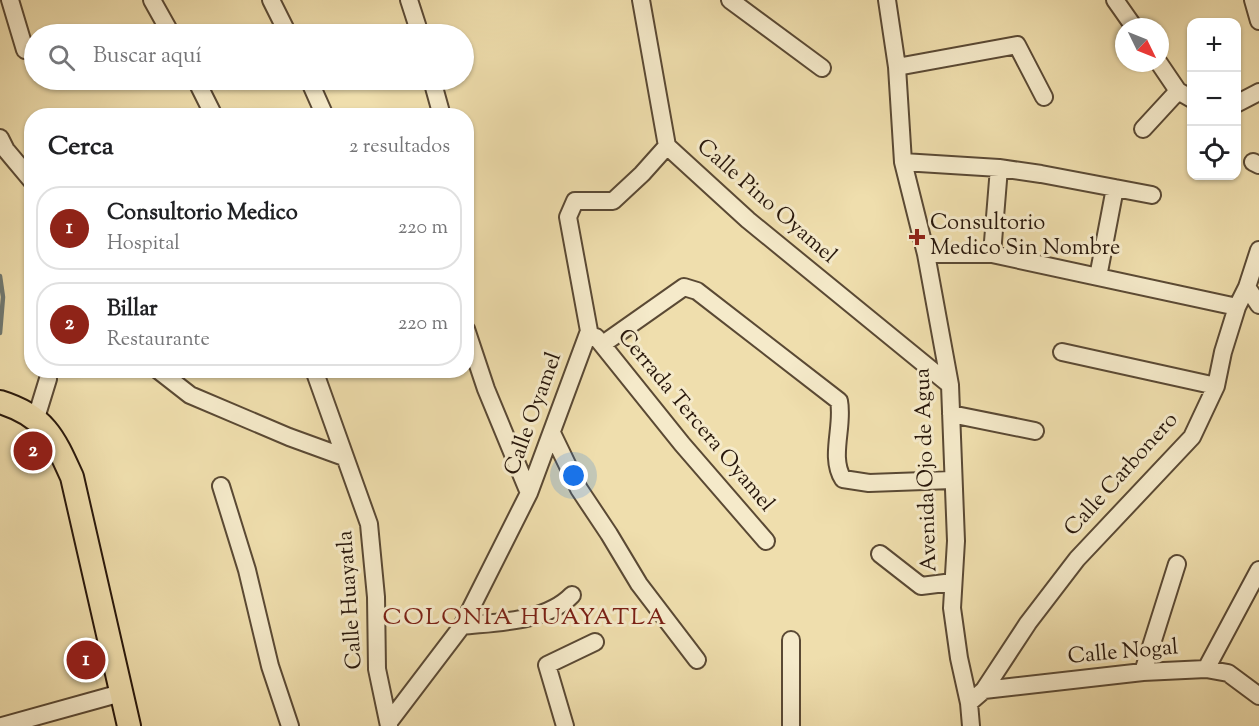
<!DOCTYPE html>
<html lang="es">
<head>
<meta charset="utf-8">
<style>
	:root { --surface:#fff; --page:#f6f6f6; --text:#202124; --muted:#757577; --line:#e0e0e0; --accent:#8f2418 }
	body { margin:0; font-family:"Sorts Mill Goudy",serif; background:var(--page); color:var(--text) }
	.controls { position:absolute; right:18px; top:18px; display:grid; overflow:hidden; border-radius:12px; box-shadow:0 2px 4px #0004 }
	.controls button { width:54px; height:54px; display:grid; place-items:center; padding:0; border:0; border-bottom:2px solid var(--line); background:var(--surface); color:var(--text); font:30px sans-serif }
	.compass { position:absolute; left:1115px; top:18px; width:54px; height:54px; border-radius:50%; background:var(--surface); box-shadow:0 2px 4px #0004; rotate:133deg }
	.you { position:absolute; left:574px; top:476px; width:21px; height:21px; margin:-15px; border:4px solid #fff; border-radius:50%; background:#1a73e8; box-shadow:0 0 0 9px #1a73e833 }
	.badge { display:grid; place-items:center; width:39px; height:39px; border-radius:50%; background:var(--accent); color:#fff; font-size:20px; font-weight:700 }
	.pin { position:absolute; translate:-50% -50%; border:3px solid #fff; box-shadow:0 2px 6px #0006 }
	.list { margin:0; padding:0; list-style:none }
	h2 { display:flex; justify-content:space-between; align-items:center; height:78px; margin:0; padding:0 24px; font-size:26px }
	h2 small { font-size:20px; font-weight:400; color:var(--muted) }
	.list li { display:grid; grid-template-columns:39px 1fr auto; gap:18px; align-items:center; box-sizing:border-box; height:84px; margin:0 12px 12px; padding:0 12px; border:2px solid var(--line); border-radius:24px }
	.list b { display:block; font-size:22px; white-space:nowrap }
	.list p { margin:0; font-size:20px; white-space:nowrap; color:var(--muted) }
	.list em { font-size:20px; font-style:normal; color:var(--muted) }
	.icon { flex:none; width:33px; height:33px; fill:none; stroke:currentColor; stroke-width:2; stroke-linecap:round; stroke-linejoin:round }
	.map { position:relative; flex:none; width:1259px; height:726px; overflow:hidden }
	.search { position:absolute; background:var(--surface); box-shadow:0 2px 4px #0004; left:24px; top:24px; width:450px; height:66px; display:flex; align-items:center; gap:15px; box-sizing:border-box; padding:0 21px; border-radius:33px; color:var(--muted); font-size:22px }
	.panel { position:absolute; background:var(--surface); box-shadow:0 2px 4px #0004; left:24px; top:108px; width:450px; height:270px; border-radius:24px }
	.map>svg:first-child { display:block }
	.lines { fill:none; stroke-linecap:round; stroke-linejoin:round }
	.stream { stroke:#6f7871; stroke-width:4.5 }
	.minor-casing { stroke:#5a4934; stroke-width:20 }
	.major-casing { stroke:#28170b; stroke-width:26 }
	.minor { stroke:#f5eaca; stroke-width:16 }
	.major { stroke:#efdead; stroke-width:22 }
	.poi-dot { fill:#8f2418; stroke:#f5eaca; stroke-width:2 }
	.labels { text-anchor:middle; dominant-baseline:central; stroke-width:6; stroke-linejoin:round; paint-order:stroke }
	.street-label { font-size:22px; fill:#28170b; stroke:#f5eaca }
	.poi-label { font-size:22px; fill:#28170b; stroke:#f5eaca; text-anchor:start }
	.neighbourhood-label { font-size:24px; letter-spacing:1.5px; fill:#7a1f14; stroke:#f5eaca }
</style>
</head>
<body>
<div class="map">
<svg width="1259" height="726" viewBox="0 0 1259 726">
	<rect width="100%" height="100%" fill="#efdead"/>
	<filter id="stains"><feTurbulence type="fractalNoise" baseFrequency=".00333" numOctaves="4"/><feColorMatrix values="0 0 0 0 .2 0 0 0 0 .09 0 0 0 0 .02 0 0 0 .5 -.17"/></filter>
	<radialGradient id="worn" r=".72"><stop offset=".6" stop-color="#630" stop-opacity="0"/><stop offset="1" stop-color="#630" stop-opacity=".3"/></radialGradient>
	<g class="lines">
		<!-- stream -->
		<path class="stream" d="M 0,276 L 3,297 L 0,333"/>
		<defs>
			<path id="minor" d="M 10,0 L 25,50
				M 152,0 L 171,34
				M 271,0 L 288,34
				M 409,0 L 420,34
				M 641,0 L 667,146 L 748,220 L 950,385
				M 730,0 L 822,68
				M 887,0 L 897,67 L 903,162 L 926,254 L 950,385 L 956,541 L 952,608 L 959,658 L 969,703 L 971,726
				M 1115,0 L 1134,27
				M 1253,0 L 1259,21
				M 1159,63 L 1178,91 L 1192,99
				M 897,67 L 1017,45 L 1044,97
				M 196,80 L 214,116
				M 309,80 L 325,116
				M 432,80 L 442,116
				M 1236,104 L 1259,92
				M 1143,129 L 1178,91
				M 0,138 L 6,150 L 32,181
				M 903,162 L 999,168 L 1041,174 L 1152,195
				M 1253,162 L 1259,165
				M 926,254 L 992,254 L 1237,307
				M 992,254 L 999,168
				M 1098,277 L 1115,188
				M 1247,287 L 1259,305
				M 466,329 L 486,389 L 529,493
				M 596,337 L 682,444 L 766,541
				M 603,344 L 684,287 L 697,291 L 839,401 C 844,426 829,457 843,479 L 869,483 L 952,480
				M 1062,352 L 1216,386
				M 158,370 L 190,395 L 289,437 L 344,457
				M 314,370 L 369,524 L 376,597 L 377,669 L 389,726
				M 951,414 L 1035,431
				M 36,418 L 48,379
				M 552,433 L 579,489 L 609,534 L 639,584 L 697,660
				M 221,486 L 247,570 L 270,666 L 290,726
				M 880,554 L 921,586 L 953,582
				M 462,626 C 498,622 546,622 572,595
				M 1206,669 L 1259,570
				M 1143,672 L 1177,564
				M 984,690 L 1143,672 L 1206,669 L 1228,673 L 1259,696
				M 969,703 L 984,690 L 1028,623 L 1077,559 L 1192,437 L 1216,386 L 1223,352 L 1237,307 L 1247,287 L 1259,250
				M 389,722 L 462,626 L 529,493 L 589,331 L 568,217 L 575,201 L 613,201 L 642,174 L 667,146
				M 2,726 L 121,693
				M 565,726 L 547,665 L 595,642
				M 791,726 L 791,640"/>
			<path id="major" d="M 0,402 C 45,416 54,437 72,477 L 129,726"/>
		</defs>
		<!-- minor casing -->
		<use href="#minor" class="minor-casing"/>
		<!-- major casing -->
		<use href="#major" class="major-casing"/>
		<!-- minor -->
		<use href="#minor" class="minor"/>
		<!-- major -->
		<use href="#major" class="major"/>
	</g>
	<!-- markers -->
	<path class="poi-dot" d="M914 228h6v6h6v6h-6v6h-6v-6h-6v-6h6z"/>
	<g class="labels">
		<!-- street labels -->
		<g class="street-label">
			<text transform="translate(766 202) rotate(41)">Calle Pino Oyamel</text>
			<text transform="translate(534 414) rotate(-70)">Calle Oyamel</text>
			<text transform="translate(695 421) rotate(50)">Cerrada Tercera Oyamel</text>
			<text transform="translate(927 470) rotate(-92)">Avenida Ojo de Agua</text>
			<text transform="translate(1122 475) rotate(-48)">Calle Carbonero</text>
			<text transform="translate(351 600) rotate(-94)">Calle Huayatla</text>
			<text transform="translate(1123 653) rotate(-5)">Calle Nogal</text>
		</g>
		<!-- poi labels -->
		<g class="poi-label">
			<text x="930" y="224">Consultorio<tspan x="930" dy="25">Medico Sin Nombre</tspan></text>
		</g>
		<!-- neighbourhood labels -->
		<g class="neighbourhood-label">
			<text x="525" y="618">COLONIA HUAYATLA</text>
		</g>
	</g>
	<rect width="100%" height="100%" filter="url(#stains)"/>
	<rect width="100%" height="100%" fill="url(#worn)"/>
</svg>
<div class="controls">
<button>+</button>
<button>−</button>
<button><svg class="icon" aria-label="locate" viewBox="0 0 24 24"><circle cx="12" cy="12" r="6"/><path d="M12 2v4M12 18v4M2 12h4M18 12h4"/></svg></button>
</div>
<svg class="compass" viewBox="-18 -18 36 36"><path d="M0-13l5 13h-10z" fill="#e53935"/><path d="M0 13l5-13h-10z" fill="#757577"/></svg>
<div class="you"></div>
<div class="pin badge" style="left:86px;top:660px">1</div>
<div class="pin badge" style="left:33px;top:451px">2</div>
<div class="search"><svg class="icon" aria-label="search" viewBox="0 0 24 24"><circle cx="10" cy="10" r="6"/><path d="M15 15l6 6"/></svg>Buscar aquí</div>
<section class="panel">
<h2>Cerca<small>2 resultados</small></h2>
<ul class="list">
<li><span class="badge">1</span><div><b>Consultorio Medico</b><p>Hospital</p></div><em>220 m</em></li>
<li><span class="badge">2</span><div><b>Billar</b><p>Restaurante</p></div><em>220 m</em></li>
</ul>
</section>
</div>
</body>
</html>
